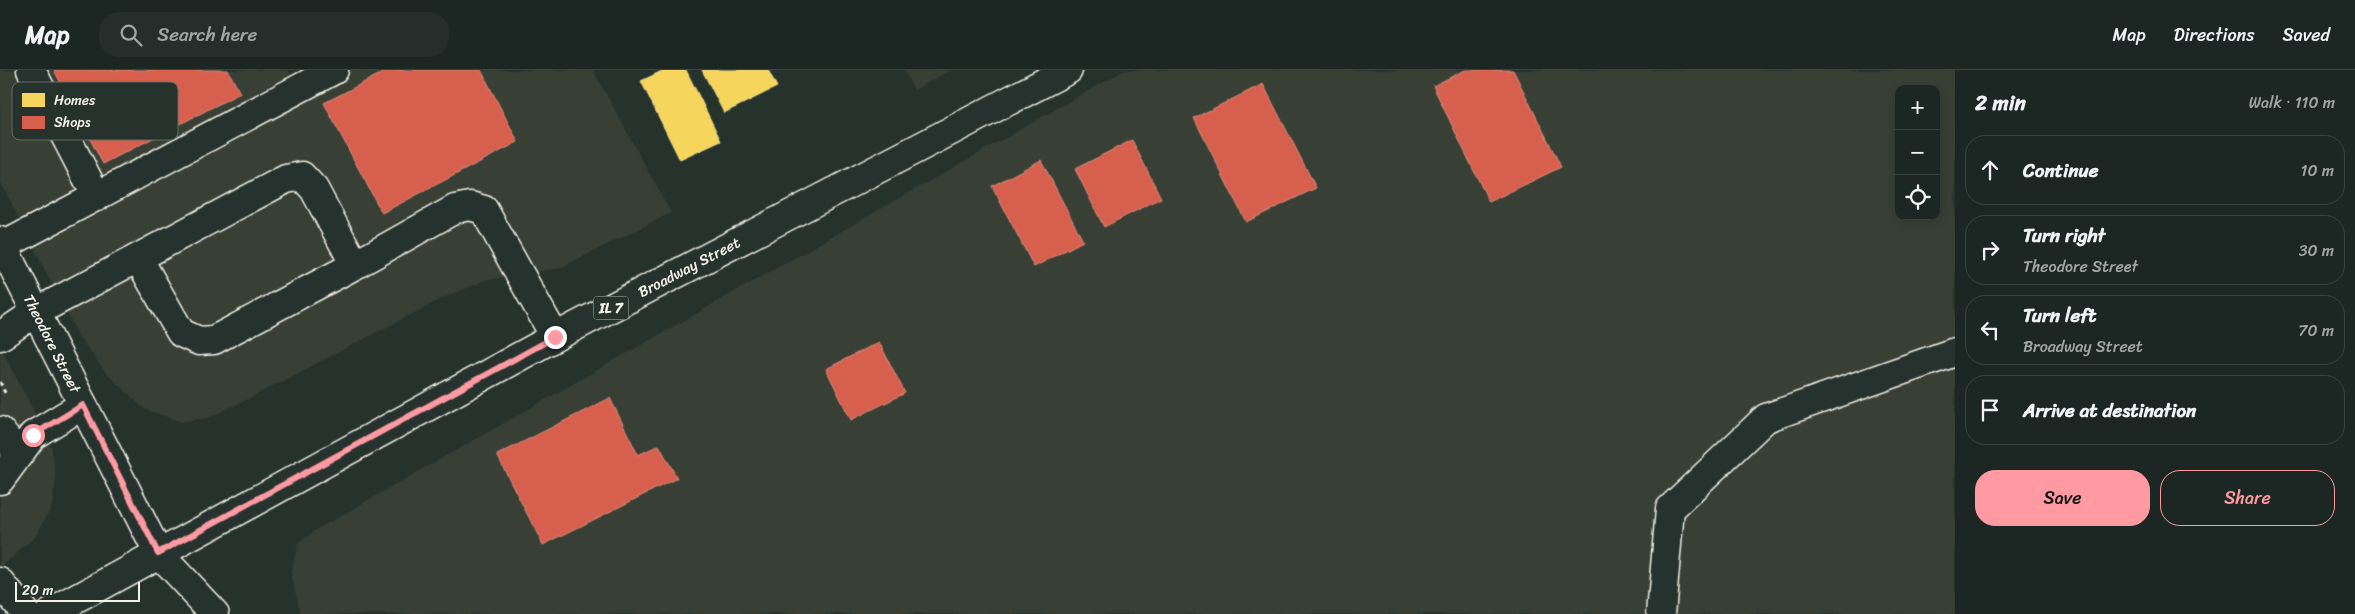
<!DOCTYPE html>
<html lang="en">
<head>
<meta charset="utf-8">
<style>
	:root { --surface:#1c2622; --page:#252e2a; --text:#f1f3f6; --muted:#a0a5a5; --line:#3a4340; --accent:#ff9aa2 }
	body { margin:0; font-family:Sriracha,sans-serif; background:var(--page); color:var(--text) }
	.controls { position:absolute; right:15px; top:15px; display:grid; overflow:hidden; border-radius:10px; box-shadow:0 2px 8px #0003 }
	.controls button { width:45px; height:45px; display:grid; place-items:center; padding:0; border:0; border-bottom:1px solid var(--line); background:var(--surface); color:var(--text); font:25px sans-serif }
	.scale { position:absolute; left:15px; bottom:12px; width:125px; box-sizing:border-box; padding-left:5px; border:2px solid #f4f1e8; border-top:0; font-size:14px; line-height:18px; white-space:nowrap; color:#f4f1e8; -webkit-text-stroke:4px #26332d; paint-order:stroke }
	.stop { position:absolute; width:15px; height:15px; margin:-11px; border:4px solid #ff9aa2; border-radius:50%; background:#fff }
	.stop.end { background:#ff9aa2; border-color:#fff; box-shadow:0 1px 5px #0008 }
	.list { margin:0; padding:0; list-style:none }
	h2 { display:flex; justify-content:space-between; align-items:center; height:65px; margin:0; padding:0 20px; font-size:21px }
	h2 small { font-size:16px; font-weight:400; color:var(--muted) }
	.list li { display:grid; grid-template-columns:32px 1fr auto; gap:15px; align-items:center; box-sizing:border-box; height:70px; margin:0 10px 10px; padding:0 10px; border:1px solid var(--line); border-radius:20px }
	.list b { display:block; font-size:19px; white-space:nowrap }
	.list p { margin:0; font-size:16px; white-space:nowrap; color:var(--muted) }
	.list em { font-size:16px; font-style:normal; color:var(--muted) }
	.actions { display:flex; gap:10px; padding:15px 20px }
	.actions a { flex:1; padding:11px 0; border:1px solid var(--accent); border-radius:20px; text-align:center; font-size:18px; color:var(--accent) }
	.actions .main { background:var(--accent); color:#111 }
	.icon { flex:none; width:28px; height:28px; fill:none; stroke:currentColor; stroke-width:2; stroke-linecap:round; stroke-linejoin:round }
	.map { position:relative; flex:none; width:1955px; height:544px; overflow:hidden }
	header { display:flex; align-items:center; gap:30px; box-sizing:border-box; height:70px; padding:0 25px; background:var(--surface); border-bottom:1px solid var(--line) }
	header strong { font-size:24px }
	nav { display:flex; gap:28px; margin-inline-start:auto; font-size:18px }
	.search { width:350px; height:45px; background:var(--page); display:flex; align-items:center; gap:12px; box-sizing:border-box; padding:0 18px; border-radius:20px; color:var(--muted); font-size:19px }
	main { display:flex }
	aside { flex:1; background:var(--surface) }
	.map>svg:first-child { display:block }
	.built { fill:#384036; fill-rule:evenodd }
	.homes { fill:#f6d55c; stroke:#f5dd86 }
	.shops { fill:#d6604d; stroke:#df8c7c }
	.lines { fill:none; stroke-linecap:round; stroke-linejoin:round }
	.minor-casing { stroke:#f4f1e8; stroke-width:31 }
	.major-casing { stroke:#f4f1e8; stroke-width:31 }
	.path { stroke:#f4f1e8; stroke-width:3; stroke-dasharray:4 4; stroke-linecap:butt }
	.minor { stroke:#26332d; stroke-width:28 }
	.major { stroke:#26332d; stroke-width:28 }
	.route { stroke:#ff9aa2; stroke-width:6 }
	.labels { text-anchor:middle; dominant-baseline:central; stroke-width:5; stroke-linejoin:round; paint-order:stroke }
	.shield { fill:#26332d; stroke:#b6b8b0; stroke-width:1 }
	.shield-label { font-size:14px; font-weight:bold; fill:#f4f1e8 }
	.street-label { font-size:15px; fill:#f4f1e8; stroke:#26332d }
	.key { fill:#26332d; stroke:#646c65; stroke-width:1 }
	.key-label { font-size:14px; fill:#f4f1e8 }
</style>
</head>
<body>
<header>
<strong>Map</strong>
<div class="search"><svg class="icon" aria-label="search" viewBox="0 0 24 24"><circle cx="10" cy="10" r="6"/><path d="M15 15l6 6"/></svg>Search here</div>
<nav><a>Map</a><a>Directions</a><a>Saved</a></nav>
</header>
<main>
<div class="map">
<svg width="1955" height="544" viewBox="0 0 1955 544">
	<rect width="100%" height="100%" fill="#26332d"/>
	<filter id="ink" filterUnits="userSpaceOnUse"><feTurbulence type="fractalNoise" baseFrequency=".02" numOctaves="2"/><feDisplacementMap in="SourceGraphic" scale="10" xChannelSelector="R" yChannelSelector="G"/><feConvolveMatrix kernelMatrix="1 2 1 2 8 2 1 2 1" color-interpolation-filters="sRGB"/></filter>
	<g filter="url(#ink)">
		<!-- built -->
		<path class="built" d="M 0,0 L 288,0 L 294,11 L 315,0 L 593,0 L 671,143 L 560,198 L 485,210 L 439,230 L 248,329 L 210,347 L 182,352 L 145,339 L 106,303 L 79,267 L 0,111 Z
			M 904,0 L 951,0 L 914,20 Z
			M 1125,0 L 1955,0 L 1955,544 L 301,544 L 291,503 L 298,474 L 314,461 ZM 1899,19 L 1936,19 L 1936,146 L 1899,146 Z
			M 0,276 L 51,375 L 56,407 L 52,436 L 35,467 L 0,498 Z"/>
		<!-- homes -->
		<path class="homes" d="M 664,0 L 686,0 L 721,71 L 680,90 L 641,11 Z
			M 702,0 L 768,0 L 777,17 L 724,43 Z"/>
		<!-- shops -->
		<path class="shops" d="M 54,0 L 228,0 L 240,23 L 103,94 Z
			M 388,0 L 481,0 L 518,72 L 382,143 L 324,33 Z
			M 1465,0 L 1513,0 L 1561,97 L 1489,132 L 1433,16 Z
			M 1263,14 L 1316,118 L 1246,152 L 1194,48 Z
			M 1132,70 L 1161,128 L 1104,157 L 1075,99 Z
			M 1041,90 L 1083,171 L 1034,197 L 992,116 Z
			M 879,272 L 905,323 L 851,350 L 826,299 Z
			M 610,328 L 638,385 L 659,375 L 677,408 L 543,475 L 497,385 Z"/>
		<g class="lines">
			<defs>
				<path id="minor" d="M 31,0 L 97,127
					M 3,176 L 334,0
					M 138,188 L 181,263 L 199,271 L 214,270 L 355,195
					M 0,266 L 36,242 L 286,109 L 302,106 L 314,119 L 355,195 L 455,139 L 470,136 L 484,140 L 555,267
					M 0,361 L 19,384
					M 0,410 L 33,365 L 83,335
					M 158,483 L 215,544
					M 0,512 L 26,544
					M 1661,544 L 1670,439 L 1766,348 L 1955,282"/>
				<g id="major">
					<path id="s1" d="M 0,171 L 158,483"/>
					<path id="s2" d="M 49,544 L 555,267 L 1068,0"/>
				</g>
			</defs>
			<!-- minor casing -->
			<use href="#minor" class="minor-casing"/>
			<!-- major casing -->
			<use href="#major" class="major-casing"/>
			<!-- path -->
			<path class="path" d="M 0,312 L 6,325"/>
			<!-- minor -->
			<use href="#minor" class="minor"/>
			<!-- major -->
			<use href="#major" class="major"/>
		</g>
	</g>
	<g class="lines" filter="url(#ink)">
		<!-- route -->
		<path class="route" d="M 33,365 L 83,335 L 158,483 L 555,267"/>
	</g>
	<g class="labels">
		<!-- shield labels -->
		<rect class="shield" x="593.5" y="226.5" width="35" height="23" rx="4"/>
		<g class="shield-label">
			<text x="611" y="238">IL 7</text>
		</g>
		<!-- street labels -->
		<g class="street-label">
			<text stroke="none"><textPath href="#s2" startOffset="728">Broadway Street</textPath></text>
			<text stroke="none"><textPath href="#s1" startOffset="115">Theodore Street</textPath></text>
		</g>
	</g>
	<!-- legend -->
	<rect x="12" y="12" width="166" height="58" rx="8" class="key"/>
	<rect x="22" y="23" width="23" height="14" fill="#f6d55c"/>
	<rect x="22" y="46" width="23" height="13" fill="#d6604d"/>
	<g class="key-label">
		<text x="54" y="35">Homes</text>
		<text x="54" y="57">Shops</text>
	</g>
</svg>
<div class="controls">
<button>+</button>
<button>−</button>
<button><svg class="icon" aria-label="locate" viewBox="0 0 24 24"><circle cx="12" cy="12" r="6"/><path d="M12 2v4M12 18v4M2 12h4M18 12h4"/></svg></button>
</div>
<div class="scale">20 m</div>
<div class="stop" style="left:33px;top:365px"></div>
<div class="stop end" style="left:555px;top:267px"></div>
</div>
<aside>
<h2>2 min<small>Walk · 110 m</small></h2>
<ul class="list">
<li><svg class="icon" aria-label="ahead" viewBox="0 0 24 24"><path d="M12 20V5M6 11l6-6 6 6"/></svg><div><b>Continue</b></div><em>10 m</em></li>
<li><svg class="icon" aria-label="right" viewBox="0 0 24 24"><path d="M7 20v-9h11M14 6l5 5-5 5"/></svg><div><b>Turn right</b><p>Theodore Street</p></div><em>30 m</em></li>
<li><svg class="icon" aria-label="left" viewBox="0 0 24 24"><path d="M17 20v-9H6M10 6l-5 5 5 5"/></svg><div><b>Turn left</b><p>Broadway Street</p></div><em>70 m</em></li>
<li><svg class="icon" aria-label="arrive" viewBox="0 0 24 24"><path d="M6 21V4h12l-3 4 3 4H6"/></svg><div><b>Arrive at destination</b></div></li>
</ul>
<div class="actions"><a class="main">Save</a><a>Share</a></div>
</aside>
</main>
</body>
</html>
